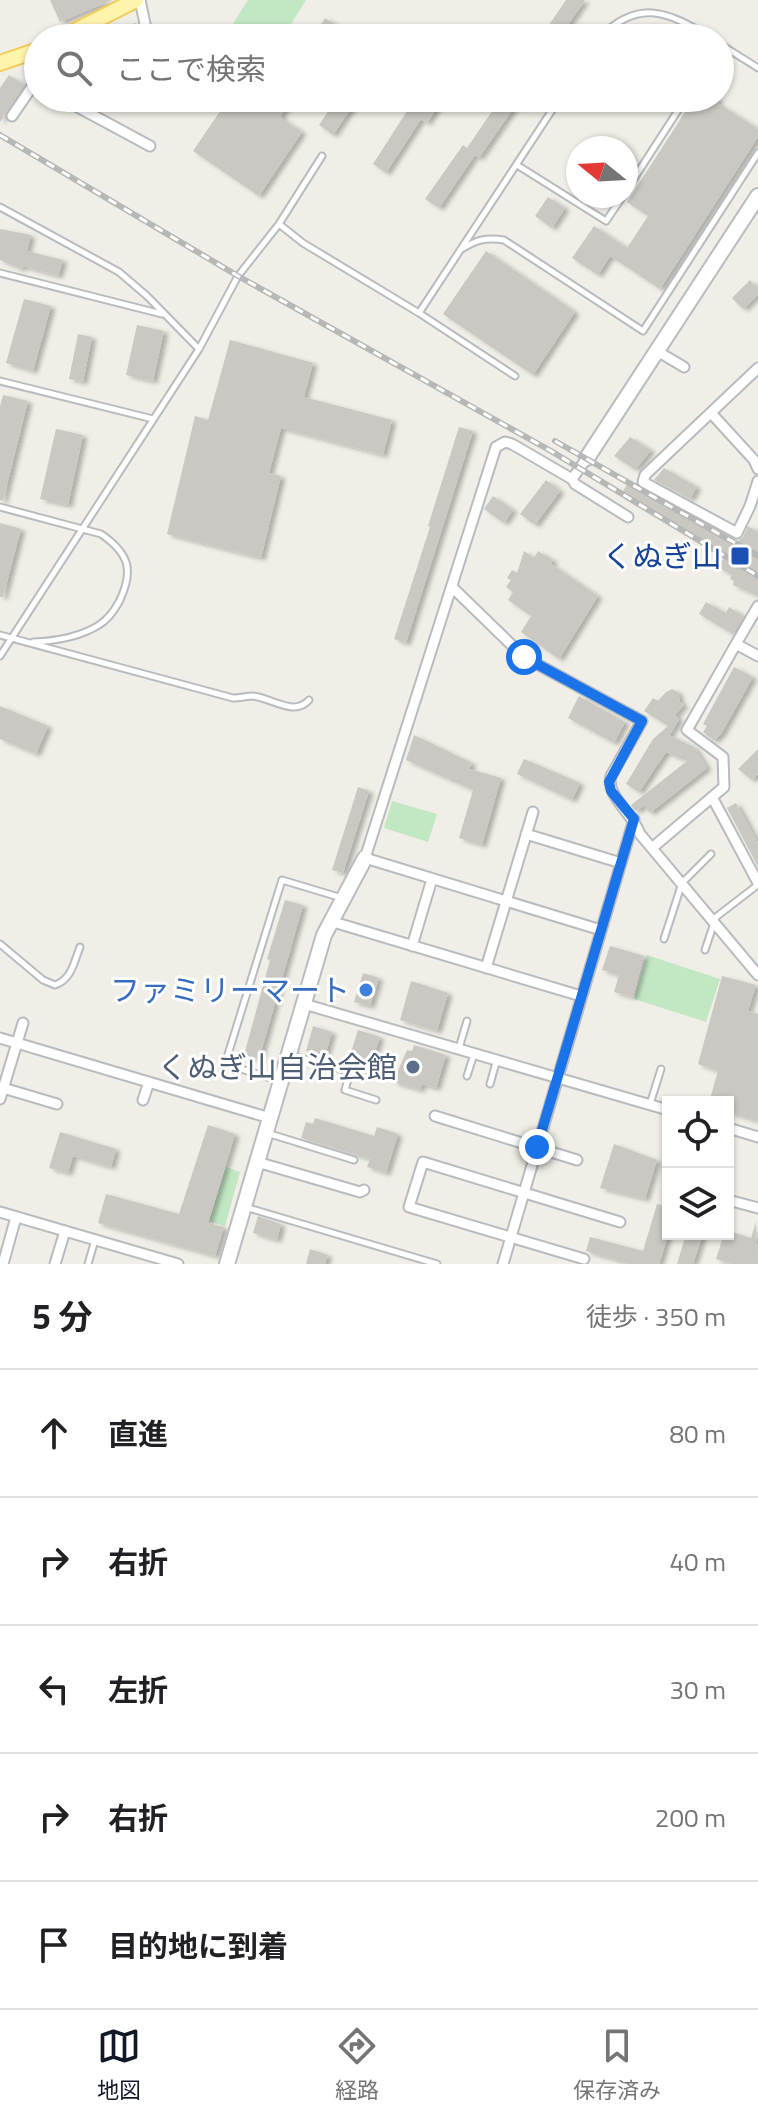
<!DOCTYPE html>
<html lang="ja">
<head>
<meta charset="utf-8">
<style>
	:root { --surface:#fff; --page:#f6f6f6; --text:#202124; --muted:#757577; --line:#e0e0e0; --accent:#111827 }
	body { margin:0; font-family:"Titillium Web","Noto Sans JP",sans-serif; background:var(--page); color:var(--text) }
	.controls { position:absolute; right:24px; bottom:24px; display:grid; overflow:hidden; border-radius:0px; box-shadow:0 2px 6px #0004 }
	.controls button { width:72px; height:72px; display:grid; place-items:center; padding:0; border:0; border-bottom:2px solid var(--line); background:var(--surface); color:var(--text); font:40px sans-serif }
	.compass { position:absolute; left:566px; top:136px; width:72px; height:72px; border-radius:50%; background:var(--surface); box-shadow:0 2px 6px #0004; rotate:288deg }
	.stop { position:absolute; width:24px; height:24px; margin:-18px; border:6px solid #1a73e8; border-radius:50%; background:#fff }
	.stop.end { background:#1a73e8; border-color:#fff; box-shadow:0 2px 8px #0008 }
	.list { margin:0; padding:0; list-style:none }
	h2 { display:flex; justify-content:space-between; align-items:center; height:104px; margin:0; padding:0 32px; font-size:34px }
	h2 small { font-size:26px; font-weight:400; color:var(--muted) }
	.list li { display:grid; grid-template-columns:52px 1fr auto; gap:24px; align-items:center; box-sizing:border-box; height:128px; padding:0 32px; border-top:2px solid var(--line) }
	.list b { display:block; font-size:30px; white-space:nowrap }
	.list em { font-size:26px; font-style:normal; color:var(--muted) }
	.icon { flex:none; width:44px; height:44px; fill:none; stroke:currentColor; stroke-width:2; stroke-linecap:round; stroke-linejoin:round }
	.map { position:relative; flex:none; width:758px; height:1264px; overflow:hidden }
	.search { position:absolute; background:var(--surface); box-shadow:0 2px 6px #0004; left:24px; right:24px; top:24px; height:88px; display:flex; align-items:center; gap:20px; box-sizing:border-box; padding:0 28px; border-radius:44px; color:var(--muted); font-size:30px }
	.sheet { height:744px; background:var(--surface) }
	nav { display:flex; justify-content:space-around; align-items:center; box-sizing:border-box; height:112px; border-top:2px solid var(--line); background:var(--surface); font-size:22px; color:var(--muted) }
	nav a { display:grid; justify-items:center; gap:4px }
	nav .on { color:var(--accent) }
	.map>svg:first-child { display:block }
	.green { fill:#c2e7c3 }
	.building { fill:#cbc8c3; filter:url(#shadow) }
	.lines { fill:none; stroke-linecap:round; stroke-linejoin:round }
	.lane-casing { stroke:#b8bbbf; stroke-width:9 }
	.street-casing { stroke:#b8bbbf; stroke-width:13 }
	.secondary-casing { stroke:#b9bcc1; stroke-width:18 }
	.primary-casing { stroke:#f3cc5b; stroke-width:18 }
	.lane { stroke:#fff; stroke-width:5 }
	.street { stroke:#fff; stroke-width:9 }
	.secondary { stroke:#fff; stroke-width:14 }
	.primary { stroke:#fff4ab; stroke-width:14 }
	.rail-casing { stroke:#b6b7b7; stroke-width:6 }
	.rail { stroke:#fff; stroke-width:3; stroke-dasharray:9; stroke-linecap:butt }
	.route { stroke:#1a73e8; stroke-width:10 }
	.transit-dot { fill:#1a4fb4; stroke:#fff; stroke-width:3 }
	.shop-dot { fill:#3f7fe0; stroke:#fff; stroke-width:3 }
	.service-dot { fill:#5c6f8a; stroke:#fff; stroke-width:3 }
	.labels { text-anchor:middle; dominant-baseline:central; stroke-width:6; stroke-linejoin:round; paint-order:stroke }
	.transit-label { font-size:30px; fill:#164399; stroke:#fff; text-anchor:end }
	.shop-label { font-size:30px; fill:#366cbe; stroke:#fff; text-anchor:end }
	.service-label { font-size:30px; fill:#4e5e75; stroke:#fff; text-anchor:end }
</style>
</head>
<body>
<div class="map">
<svg width="758" height="1264" viewBox="0 0 758 1264">
	<defs>
		<filter id="shadow"><feDropShadow dx="4.5" dy="2.5" stdDeviation="2" flood-color="#0004"/></filter>
	</defs>
	<rect width="100%" height="100%" fill="#f0eee6"/>
	<!-- green -->
	<path class="green" d="M 248,0 L 306,0 L 282,38 L 224,38 Z
		M 392,801 L 437,814 L 428,842 L 384,828 Z
		M 647,955 L 720,979 L 706,1022 L 634,999 Z
		M 226,1167 L 240,1172 L 225,1226 L 209,1221 Z"/>
	<!-- building -->
	<path class="building" d="M 50,0 L 112,0 L 60,22 Z
		M 566,0 L 585,0 L 559,38 L 540,38 Z
		M 325,18 L 339,27 L 332,38 L 312,38 Z
		M 135,23 L 137,24 L 140,38 L 107,38 Z
		M 9,75 L 24,85 L 0,122 L 0,88 Z
		M 229,98 L 292,98 L 280,117 L 302,132 L 259,196 L 193,151 Z
		M 337,98 L 358,98 L 333,135 L 319,125 Z
		M 424,98 L 443,98 L 427,123 L 421,119 L 386,173 L 373,164 L 409,108 L 415,112 Z
		M 501,98 L 510,98 L 517,103 L 479,158 L 475,155 L 439,208 L 425,199 L 463,145 L 467,148 Z
		M 694,98 L 719,98 L 716,102 L 758,129 L 758,137 L 660,289 L 610,256 L 598,275 L 572,258 L 594,226 L 627,248 L 648,216 L 627,202 Z
		M 548,197 L 565,208 L 552,228 L 535,216 Z
		M 0,229 L 31,235 L 27,251 L 63,260 L 58,276 L 23,266 L 22,269 L 0,260 Z
		M 486,251 L 575,312 L 533,375 L 443,314 Z
		M 750,280 L 758,289 L 758,295 L 743,309 L 732,298 Z
		M 24,299 L 51,306 L 33,371 L 6,363 Z
		M 137,325 L 164,331 L 153,381 L 126,375 Z
		M 78,334 L 92,337 L 83,382 L 69,379 Z
		M 230,340 L 313,363 L 304,397 L 392,420 L 383,455 L 281,428 L 269,473 L 281,476 L 261,558 L 167,534 L 195,416 L 208,420 Z
		M 3,395 L 28,401 L 3,501 L 0,500 L 0,406 Z
		M 459,427 L 473,431 L 406,643 L 394,639 L 430,527 L 428,526 Z
		M 56,429 L 83,435 L 68,505 L 40,499 Z
		M 630,437 L 651,450 L 637,468 L 633,468 L 614,456 Z
		M 664,468 L 697,487 L 690,499 L 654,480 Z
		M 546,480 L 560,491 L 535,525 L 520,514 Z
		M 628,483 L 683,512 L 682,514 L 734,544 L 743,537 L 748,526 L 758,532 L 758,596 L 733,585 L 734,581 L 730,579 L 732,575 L 718,567 L 725,556 L 621,494 Z
		M 493,496 L 513,510 L 504,523 L 484,509 Z
		M 0,523 L 21,529 L 3,597 L 0,597 Z
		M 524,551 L 534,558 L 538,551 L 553,560 L 551,564 L 598,596 L 559,659 L 521,632 L 531,616 L 508,600 L 513,592 L 506,587 L 511,580 L 507,578 L 512,570 L 517,573 Z
		M 706,602 L 726,613 L 729,607 L 744,616 L 733,634 L 699,614 Z
		M 734,667 L 753,677 L 721,734 L 714,741 L 703,732 L 707,726 L 703,724 Z
		M 672,689 L 678,692 L 680,702 L 684,705 L 676,714 L 674,713 L 679,720 L 669,735 L 694,747 L 707,768 L 650,813 L 644,806 L 635,811 L 631,805 L 687,761 L 666,752 L 639,792 L 626,784 L 653,739 L 668,726 L 644,711 L 653,698 L 658,701 L 666,692 Z
		M 579,696 L 625,722 L 614,743 L 568,718 Z
		M 0,706 L 48,726 L 36,754 L 0,739 Z
		M 414,735 L 472,763 L 469,769 L 501,778 L 482,845 L 459,838 L 473,790 L 406,760 Z
		M 758,749 L 758,774 L 752,780 L 738,769 Z
		M 524,759 L 580,783 L 572,800 L 517,774 Z
		M 358,787 L 369,791 L 343,873 L 332,870 Z
		M 736,803 L 758,843 L 758,867 L 727,808 Z
		M 285,900 L 303,905 L 259,1059 L 244,1055 L 270,960 L 267,959 Z
		M 610,946 L 644,956 L 633,997 L 614,992 L 619,975 L 602,970 Z
		M 363,973 L 379,978 L 370,1006 L 354,1002 Z
		M 722,976 L 756,985 L 748,1011 L 758,1014 L 758,1121 L 728,1112 L 728,1102 L 709,1102 L 718,1071 L 698,1064 Z
		M 411,981 L 448,993 L 437,1031 L 400,1020 Z
		M 313,1026 L 332,1032 L 325,1056 L 306,1051 Z
		M 358,1030 L 380,1037 L 368,1072 L 347,1065 Z
		M 414,1045 L 446,1055 L 436,1088 L 422,1084 L 420,1090 L 393,1082 L 407,1050 L 412,1051 Z
		M 315,1118 L 374,1136 L 377,1127 L 398,1134 L 386,1173 L 367,1167 L 370,1159 L 301,1138 L 306,1122 L 313,1124 Z
		M 208,1125 L 235,1134 L 208,1223 L 224,1227 L 215,1256 L 98,1223 L 106,1194 L 179,1214 Z
		M 60,1132 L 116,1149 L 111,1167 L 73,1156 L 68,1173 L 49,1168 Z
		M 614,1144 L 657,1160 L 645,1199 L 600,1188 Z
		M 657,1204 L 668,1207 L 668,1235 L 659,1264 L 630,1264 L 586,1251 L 590,1237 L 643,1251 Z
		M 258,1216 L 281,1224 L 277,1240 L 253,1233 Z
		M 756,1222 L 758,1264 L 733,1264 L 716,1259 L 724,1234 L 728,1234 L 728,1231 L 751,1238 Z
		M 686,1234 L 703,1234 L 693,1264 L 677,1264 Z
		M 310,1249 L 328,1255 L 325,1264 L 306,1264 Z"/>
	<g class="lines">
		<defs>
			<path id="lane" d="M 599,38 C 637,0 665,9 711,38
				M 720,44 L 758,68
				M 517,165 L 606,221 L 623,196
				M 626,191 L 686,98
				M 0,207 L 119,272 L 147,296 L 199,349
				M 279,224 L 303,243 L 419,313 L 515,376
				M 460,250 C 476,240 485,237 504,240 L 643,331 L 758,153
				M 0,273 L 162,314
				M 419,313 L 560,98
				M 0,381 L 153,419
				M 0,507 L 101,534 C 130,554 134,571 119,602 C 114,611 107,620 99,625 C 80,637 55,641 33,642
				M 0,635 L 233,698 C 240,698 247,696 253,696 C 272,698 294,717 309,700
				M 0,656 L 199,349 L 238,276 L 279,224 L 322,156
				M 664,939 L 682,883 L 711,854
				M 0,944 L 43,980 L 55,985 C 72,979 74,962 80,947
				M 705,950 L 716,917 L 755,887
				M 459,1048 L 467,1021
				M 290,1055 L 350,1072 L 345,1090 L 376,1100
				M 467,1076 L 474,1054
				M 280,1081 L 225,1064 L 282,880 L 342,898
				M 490,1084 L 497,1059
				M 650,1104 L 661,1069
				M 267,1133 L 354,1160
				M 245,1207 L 437,1264
				M 88,1264 L 95,1240"/>
			<path id="street" d="M 140,0 L 148,38
				M 61,98 L 150,146
				M 12,116 L 34,84 L 38,72
				M 657,351 L 684,367
				M 758,368 L 645,475 L 643,482 L 737,533 L 750,506 L 758,481
				M 712,414 L 754,460 L 758,469
				M 587,458 L 572,479 L 512,444 L 505,442 L 496,447 L 365,858 L 601,930
				M 572,479 L 575,484 L 628,517
				M 452,587 L 524,657 L 642,721 L 611,776 C 605,795 634,815 640,834 L 758,975
				M 736,644 L 758,606
				M 712,797 L 758,883
				M 526,834 L 621,863
				M 652,848 L 724,787 L 723,757 L 687,730 L 736,644 L 758,656
				M 330,921 L 581,996
				M 412,946 L 432,879
				M 486,968 L 533,812
				M 304,1004 L 668,1110
				M 0,1038 L 270,1118
				M 3,1088 L 57,1104
				M 0,1099 L 23,1023
				M 143,1100 L 149,1082
				M 435,1116 L 577,1160
				M 728,1128 L 758,1137
				M 257,1162 L 360,1192 L 364,1190
				M 728,1200 L 758,1208
				M 0,1212 L 178,1264
				M 584,1259 L 409,1207 L 423,1162 L 620,1222
				M 3,1264 L 16,1217
				M 55,1264 L 65,1231
				M 503,1264 L 634,819"/>
			<path id="secondary" d="M 587,458 L 758,196
				M 227,1264 L 324,935 L 365,858"/>
			<path id="primary" d="M 61,38 L 136,0
				M 0,63 L 38,50"/>
		</defs>
		<!-- lane casing -->
		<use href="#lane" class="lane-casing"/>
		<!-- street casing -->
		<use href="#street" class="street-casing"/>
		<!-- secondary casing -->
		<use href="#secondary" class="secondary-casing"/>
		<!-- primary casing -->
		<use href="#primary" class="primary-casing"/>
		<!-- lane -->
		<use href="#lane" class="lane"/>
		<!-- street -->
		<use href="#street" class="street"/>
		<!-- secondary -->
		<use href="#secondary" class="secondary"/>
		<!-- primary -->
		<use href="#primary" class="primary"/>
		<defs>
			<path id="rail" d="M 0,135 L 238,276 L 551,451 L 758,576
				M 555,441 L 758,556"/>
		</defs>
		<!-- rail casing -->
		<use href="#rail" class="rail-casing"/>
		<!-- rail -->
		<use href="#rail" class="rail"/>
	</g>
	<g class="lines">
		<!-- route -->
		<path class="route" d="M 524,657 L 642,721 L 609,782 L 611,791 L 634,819 L 537,1147"/>
	</g>
	<!-- markers -->
	<rect class="transit-dot" x="730" y="546" width="20" height="20" rx="4"/>
	<circle class="shop-dot" cx="366" cy="990" r="8"/>
	<circle class="service-dot" cx="413" cy="1067" r="8"/>
	<g class="labels">
		<!-- transit labels -->
		<g class="transit-label">
			<text x="722" y="556">くぬぎ山</text>
		</g>
		<!-- shop labels -->
		<g class="shop-label">
			<text x="350" y="990">ファミリーマート</text>
		</g>
		<!-- service labels -->
		<g class="service-label">
			<text x="397" y="1067">くぬぎ山自治会館</text>
		</g>
	</g>
</svg>
<div class="controls">
<button><svg class="icon" aria-label="locate" viewBox="0 0 24 24"><circle cx="12" cy="12" r="6"/><path d="M12 2v4M12 18v4M2 12h4M18 12h4"/></svg></button>
<button><svg class="icon" aria-label="layers" viewBox="0 0 24 24"><path d="M12 4l9 5-9 5-9-5zM3 14l9 5 9-5"/></svg></button>
</div>
<svg class="compass" viewBox="-18 -18 36 36"><path d="M0-13l5 13h-10z" fill="#e53935"/><path d="M0 13l5-13h-10z" fill="#757577"/></svg>
<div class="stop" style="left:524px;top:657px"></div>
<div class="stop end" style="left:537px;top:1147px"></div>
<div class="search"><svg class="icon" aria-label="search" viewBox="0 0 24 24"><circle cx="10" cy="10" r="6"/><path d="M15 15l6 6"/></svg>ここで検索</div>
</div>
<section class="sheet">
<h2>5 分<small>徒歩 · 350 m</small></h2>
<ul class="list">
<li><svg class="icon" aria-label="ahead" viewBox="0 0 24 24"><path d="M12 20V5M6 11l6-6 6 6"/></svg><div><b>直進</b></div><em>80 m</em></li>
<li><svg class="icon" aria-label="right" viewBox="0 0 24 24"><path d="M7 20v-9h11M14 6l5 5-5 5"/></svg><div><b>右折</b></div><em>40 m</em></li>
<li><svg class="icon" aria-label="left" viewBox="0 0 24 24"><path d="M17 20v-9H6M10 6l-5 5 5 5"/></svg><div><b>左折</b></div><em>30 m</em></li>
<li><svg class="icon" aria-label="right" viewBox="0 0 24 24"><path d="M7 20v-9h11M14 6l5 5-5 5"/></svg><div><b>右折</b></div><em>200 m</em></li>
<li><svg class="icon" aria-label="arrive" viewBox="0 0 24 24"><path d="M6 21V4h12l-3 4 3 4H6"/></svg><div><b>目的地に到着</b></div></li>
</ul>
</section>
<nav>
<a class="on"><svg class="icon" aria-label="map" viewBox="0 0 24 24"><path d="M3 6l6-2 6 2 6-2v14l-6 2-6-2-6 2zM9 4v14M15 6v14"/></svg>地図</a>
<a><svg class="icon" aria-label="directions" viewBox="0 0 24 24"><path d="M12 3l9 9-9 9-9-9zM9 14v-3h6M13 9l2 2-2 2"/></svg>経路</a>
<a><svg class="icon" aria-label="saved" viewBox="0 0 24 24"><path d="M7 4h10v16l-5-4-5 4z"/></svg>保存済み</a>
</nav>
</body>
</html>
